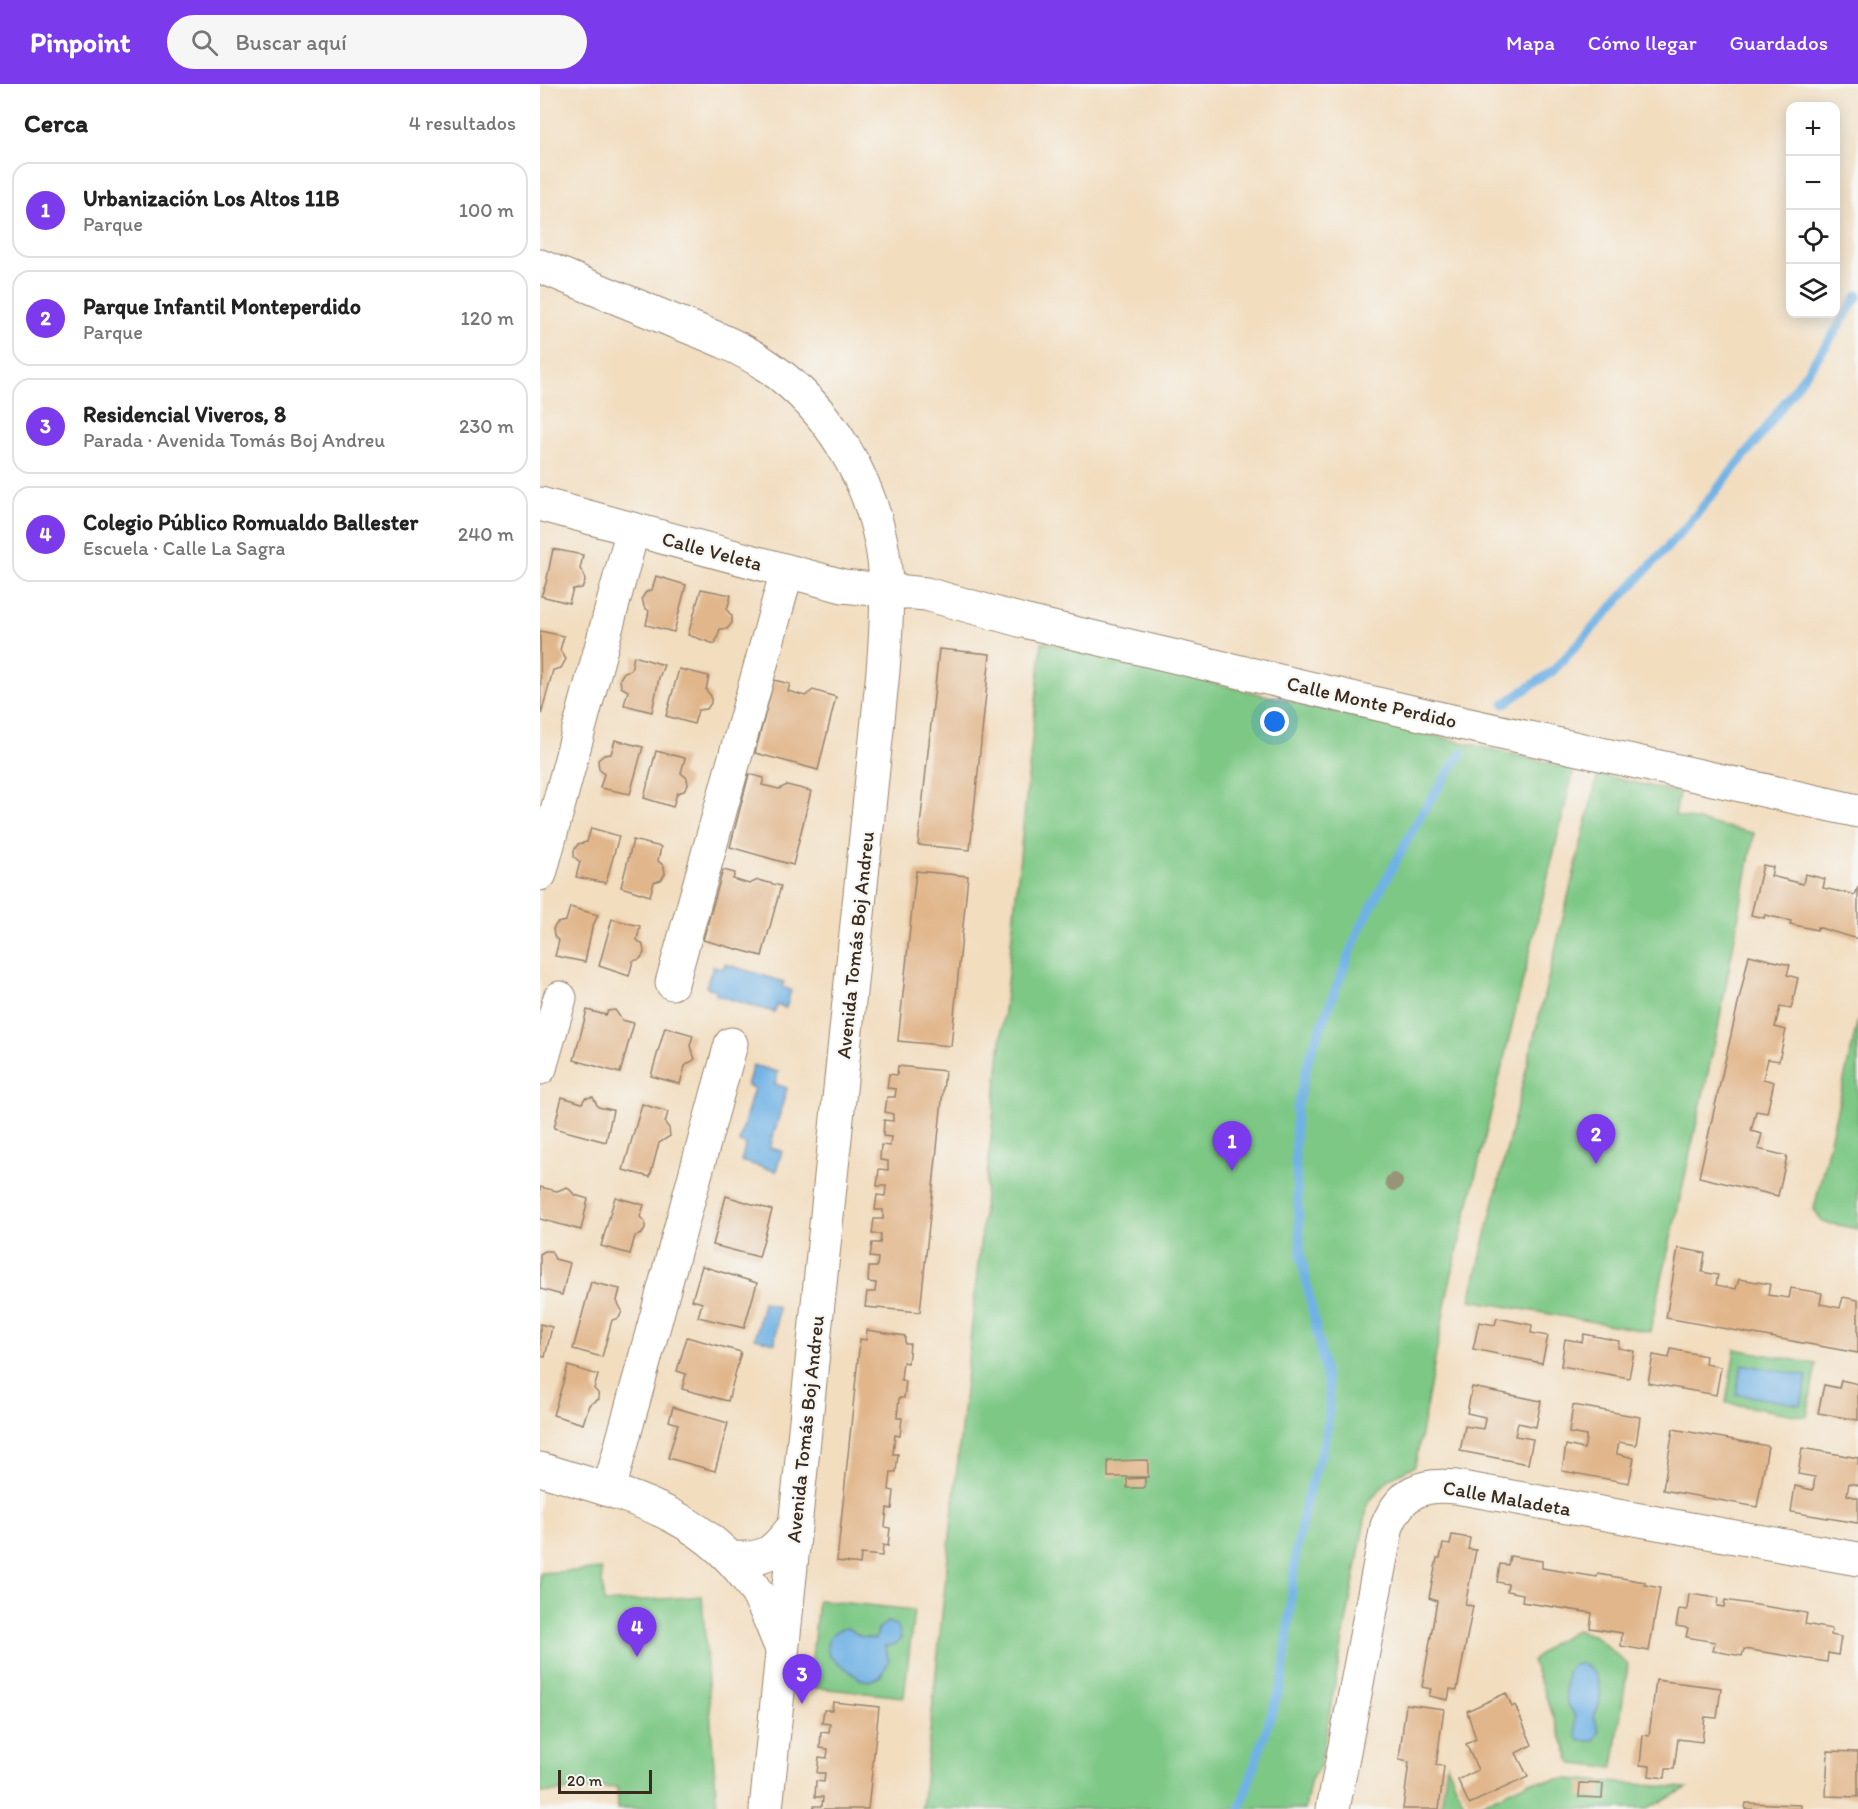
<!DOCTYPE html>
<html lang="es">
<head>
<meta charset="utf-8">
<style>
	:root { --surface:#fff; --page:#f6f6f6; --text:#222; --muted:#767676; --line:#e0e0e0; --accent:#7c3aed }
	body { margin:0; font-family:Itim,sans-serif; background:var(--page); color:var(--text) }
	.controls { position:absolute; right:18px; top:18px; display:grid; overflow:hidden; border-radius:12px; box-shadow:0 3px 15px #0003 }
	.controls button { width:54px; height:54px; display:grid; place-items:center; padding:0; border:0; border-bottom:2px solid var(--line); background:var(--surface); color:var(--text); font:30px sans-serif }
	.scale { position:absolute; left:18px; bottom:15px; width:94px; box-sizing:border-box; padding-left:6px; border:3px solid #3b2a1e; border-top:0; font-size:16px; line-height:21px; white-space:nowrap; color:#3b2a1e; -webkit-text-stroke:4px #f6f6f2; paint-order:stroke }
	.you { position:absolute; left:735px; top:638px; width:21px; height:21px; margin:-15px; border:4px solid #fff; border-radius:50%; background:#1a73e8; box-shadow:0 0 0 9px #1a73e833 }
	.badge { display:grid; place-items:center; width:39px; height:39px; border-radius:50%; background:var(--accent); color:#fff; font-size:20px; font-weight:700 }
	.pin { position:absolute; translate:-50% -50px; filter:drop-shadow(0 2px 3px #0008) }
	.pin::after { content:''; position:absolute; top:32px; width:21px; height:18px; background:inherit; clip-path:polygon(0 0,100% 0,50% 100%) }
	.list { margin:0; padding:0; list-style:none }
	h2 { display:flex; justify-content:space-between; align-items:center; height:78px; margin:0; padding:0 24px; font-size:26px }
	h2 small { font-size:20px; font-weight:400; color:var(--muted) }
	.list li { display:grid; grid-template-columns:39px 1fr auto; gap:18px; align-items:center; box-sizing:border-box; height:96px; margin:0 12px 12px; padding:0 12px; border:2px solid var(--line); border-radius:18px }
	.list b { display:block; font-size:22px; white-space:nowrap }
	.list p { margin:0; font-size:20px; white-space:nowrap; color:var(--muted) }
	.list em { font-size:20px; font-style:normal; color:var(--muted) }
	.icon { flex:none; width:33px; height:33px; fill:none; stroke:currentColor; stroke-width:2; stroke-linecap:round; stroke-linejoin:round }
	.map { position:relative; flex:none; width:1318px; height:1725px; overflow:hidden }
	header { display:flex; align-items:center; gap:36px; box-sizing:border-box; height:84px; padding:0 30px; background:var(--accent); color:#fff }
	header strong { font-size:28px }
	nav { display:flex; gap:33px; margin-inline-start:auto; font-size:21px }
	.search { width:420px; height:54px; background:var(--page); display:flex; align-items:center; gap:15px; box-sizing:border-box; padding:0 21px; border-radius:33px; color:var(--muted); font-size:22px }
	main { display:flex }
	aside { flex:1; background:var(--surface) }
	.map>svg:first-child { display:block }
	.green { fill:#7dc885; stroke:#5c7952; stroke-width:1.5 }
	.water { fill:#71b2e5; stroke:#566e82; stroke-width:1.5 }
	.lines { fill:none; stroke-linecap:round; stroke-linejoin:round }
	.stream { stroke:#71b2e5; stroke-width:9 }
	.building { fill:#e1b68b }
	.minor-casing { stroke:#96846e; stroke-width:35 }
	.minor { stroke:#fff; stroke-width:33 }
	.tree { fill:#989478 }
	.labels { text-anchor:middle; dominant-baseline:central; stroke-width:4.5; stroke-linejoin:round; paint-order:stroke }
	.street-label { font-size:20px; fill:#3b2a1e; stroke:#f6f6f2 }
</style>
</head>
<body>
<header>
<strong>Pinpoint</strong>
<div class="search"><svg class="icon" aria-label="search" viewBox="0 0 24 24"><circle cx="10" cy="10" r="6"/><path d="M15 15l6 6"/></svg>Buscar aquí</div>
<nav><a>Mapa</a><a>Cómo llegar</a><a>Guardados</a></nav>
</header>
<main>
<aside>
<h2>Cerca<small>4 resultados</small></h2>
<ul class="list">
<li><span class="badge">1</span><div><b>Urbanización Los Altos 11B</b><p>Parque</p></div><em>100 m</em></li>
<li><span class="badge">2</span><div><b>Parque Infantil Monteperdido</b><p>Parque</p></div><em>120 m</em></li>
<li><span class="badge">3</span><div><b>Residencial Viveros, 8</b><p>Parada · Avenida Tomás Boj Andreu</p></div><em>230 m</em></li>
<li><span class="badge">4</span><div><b>Colegio Público Romualdo Ballester</b><p>Escuela · Calle La Sagra</p></div><em>240 m</em></li>
</ul>
</aside>
<div class="map">
<svg width="1318" height="1725" viewBox="0 0 1318 1725">
	<rect width="100%" height="100%" fill="#f6f6f2"/>
	<filter id="ink" filterUnits="userSpaceOnUse"><feTurbulence type="fractalNoise" baseFrequency=".0167" numOctaves="2"/><feDisplacementMap in="SourceGraphic" scale="12" xChannelSelector="R" yChannelSelector="G"/><feConvolveMatrix kernelMatrix="1 2 1 2 8 2 1 2 1" color-interpolation-filters="sRGB"/></filter>
	<filter id="wash" filterUnits="userSpaceOnUse"><feTurbulence type="fractalNoise" baseFrequency=".008" numOctaves="4" result="noise"/><feDisplacementMap in="SourceGraphic" scale="24" xChannelSelector="R" yChannelSelector="G"/><feGaussianBlur stdDeviation="1.35" result="paint"/><feColorMatrix in="noise" values="0 0 0 0 0 0 0 0 0 0 0 0 0 0 0 0 0 1.4 0 .05"/><feComposite in="paint" operator="in"/></filter>
	<g filter="url(#wash)">
		<rect width="100%" height="100%" fill="#f2ddbf"/>
		<!-- green -->
		<path class="green" d="M 502,558 L 1034,685 L 908,1206 L 875,1382 L 850,1394 L 828,1419 L 780,1682 L 771,1694 L 765,1725 L 382,1725 Z
			M 1058,690 L 1139,709 L 1135,732 L 1214,749 L 1178,944 L 1110,1248 L 930,1216 Z
			M 1318,936 L 1318,1145 L 1283,1138 L 1274,1125 Z
			M 1195,1265 L 1276,1280 L 1267,1333 L 1186,1319 Z
			M 61,1485 L 64,1519 L 162,1512 L 177,1725 L 78,1725 L 77,1703 L 0,1709 L 0,1489 Z
			M 278,1516 L 374,1526 L 364,1613 L 269,1603 Z
			M 1036,1546 L 1055,1552 L 1088,1581 L 1073,1684 L 1032,1680 L 992,1577 L 1010,1560 Z
			M 907,1680 L 926,1725 L 901,1725 Z
			M 1028,1695 L 1147,1704 L 1107,1725 L 931,1725 L 988,1698 Z"/>
		<!-- water -->
		<path class="water" d="M 185,880 L 244,898 L 242,903 L 251,906 L 246,924 L 237,921 L 234,928 L 176,911 L 176,906 L 166,903 L 173,882 L 183,885 Z
			M 213,981 L 238,988 L 235,1000 L 247,1004 L 230,1064 L 242,1067 L 236,1087 L 201,1077 L 206,1060 L 199,1058 L 214,1004 L 207,1002 Z
			M 223,1218 L 238,1223 L 235,1259 L 215,1254 Z
			M 1202,1280 L 1267,1292 L 1261,1321 L 1196,1310 Z
			M 347,1538 L 358,1542 L 361,1554 L 355,1561 L 345,1562 L 349,1577 L 340,1593 L 329,1597 L 320,1595 L 289,1572 C 284,1558 291,1545 307,1544 L 322,1553 L 336,1555 L 338,1545 Z
			M 1040,1579 C 1062,1588 1065,1614 1054,1632 L 1059,1648 L 1054,1657 L 1040,1657 L 1037,1654 L 1035,1632 L 1027,1619 L 1025,1605 L 1027,1588 L 1033,1581 Z"/>
		<g class="lines">
			<!-- stream -->
			<path class="stream" d="M 964,620 L 1013,587 L 1145,444 L 1219,354 L 1287,260 L 1318,211
				M 700,1725 L 743,1594 L 756,1467 L 767,1413 L 784,1361 L 789,1333 L 789,1308 L 761,1172 L 755,1071 L 756,1027 L 769,973 L 819,846 L 883,727 L 922,668"/>
		</g>
		<g id="blocks">
			<!-- building -->
			<path class="building" d="M 13,465 L 43,471 L 40,485 L 44,490 L 45,498 L 42,504 L 33,505 L 29,519 L 1,512 L 6,499 Z
				M 116,492 L 146,501 L 134,548 L 106,541 L 109,527 L 104,523 L 102,514 L 106,508 L 112,506 Z
				M 161,505 L 191,511 L 187,526 L 192,532 L 192,539 L 187,545 L 180,545 L 175,560 L 148,551 Z
				M 0,547 L 24,552 L 20,566 L 26,575 L 21,584 L 13,586 L 1,631 Z
				M 399,565 L 450,570 L 430,766 L 378,761 Z
				M 94,572 L 124,581 L 119,594 L 112,628 L 84,621 L 88,607 L 81,603 L 80,595 L 84,588 L 91,586 Z
				M 139,585 L 169,592 L 166,606 L 171,612 L 171,619 L 167,625 L 158,626 L 154,640 L 126,632 Z
				M 234,596 L 250,600 L 248,607 L 265,612 L 273,606 L 296,613 L 278,686 L 215,669 Z
				M 75,656 L 103,663 L 90,710 L 60,704 L 64,690 L 59,685 L 58,676 L 64,671 L 71,670 Z
				M 116,667 L 145,674 L 141,689 L 147,694 L 148,701 L 144,707 L 137,709 L 133,723 L 104,714 Z
				M 209,690 L 224,694 L 222,701 L 239,705 L 247,701 L 271,707 L 253,781 L 190,763 Z
				M 51,744 L 79,752 L 66,799 L 36,793 L 40,778 L 34,773 L 34,766 L 38,760 L 47,758 Z
				M 93,756 L 121,763 L 118,777 L 124,782 L 125,790 L 121,796 L 114,798 L 110,812 L 81,803 Z
				M 1223,781 L 1233,783 L 1231,792 L 1263,800 L 1265,790 L 1285,795 L 1283,804 L 1315,811 L 1318,803 L 1318,855 L 1277,843 L 1277,846 L 1250,840 L 1251,837 L 1225,831 L 1224,834 L 1211,831 Z
				M 183,786 L 195,789 L 193,795 L 209,800 L 218,796 L 241,802 L 222,872 L 163,856 Z
				M 376,787 L 428,792 L 411,962 L 358,957 Z
				M 30,823 L 58,831 L 52,844 L 45,878 L 15,872 L 19,857 L 14,852 L 13,845 L 17,839 L 26,837 Z
				M 72,835 L 100,842 L 97,856 L 103,861 L 104,869 L 100,875 L 93,877 L 89,892 L 59,882 Z
				M 1209,871 L 1250,881 L 1247,891 L 1258,894 L 1251,925 L 1240,923 L 1235,943 L 1246,946 L 1239,977 L 1228,975 L 1223,995 L 1234,998 L 1227,1029 L 1216,1027 L 1211,1047 L 1222,1050 L 1218,1065 L 1247,1072 L 1238,1112 L 1159,1093 Z
				M 47,926 L 66,931 L 68,927 L 75,926 L 82,936 L 94,939 L 80,989 L 34,976 Z
				M 125,943 L 153,951 L 150,962 L 155,975 L 145,982 L 140,1000 L 111,992 Z
				M 358,982 L 405,987 L 380,1228 L 325,1223 L 327,1208 L 335,1208 L 336,1199 L 328,1198 L 329,1183 L 337,1183 L 338,1174 L 330,1173 L 332,1159 L 340,1159 L 341,1150 L 332,1150 L 334,1135 L 343,1135 L 343,1126 L 335,1126 L 337,1111 L 345,1112 L 346,1102 L 337,1102 L 339,1085 L 348,1086 L 348,1077 L 340,1076 L 341,1061 L 350,1062 L 351,1053 L 343,1052 L 344,1036 L 353,1037 L 353,1030 L 345,1028 L 347,1013 L 355,1013 L 356,1005 L 347,1004 L 349,990 L 357,991 Z
				M 22,1013 L 42,1019 L 45,1014 L 53,1013 L 58,1023 L 73,1026 L 66,1058 L 14,1044 Z
				M 102,1020 L 128,1028 L 125,1039 L 129,1044 L 130,1052 L 119,1059 L 110,1093 L 83,1086 Z
				M 0,1103 L 17,1107 L 27,1103 L 35,1111 L 48,1115 L 41,1146 L 0,1135 Z
				M 186,1112 L 232,1126 L 219,1173 L 173,1161 Z
				M 75,1113 L 104,1121 L 100,1133 L 105,1138 L 105,1145 L 102,1150 L 95,1152 L 90,1170 L 61,1162 Z
				M 1138,1164 L 1165,1169 L 1162,1188 L 1178,1191 L 1176,1201 L 1196,1205 L 1199,1195 L 1230,1200 L 1228,1211 L 1249,1214 L 1251,1204 L 1282,1209 L 1280,1220 L 1300,1224 L 1303,1213 L 1318,1216 L 1318,1269 L 1126,1234 Z
				M 5,1167 L 11,1167 L 15,1175 L 30,1179 L 22,1211 L 0,1205 L 0,1170 Z
				M 162,1182 L 217,1199 L 204,1244 L 158,1233 L 162,1219 L 152,1216 Z
				M 51,1198 L 80,1205 L 77,1217 L 82,1227 L 79,1234 L 72,1236 L 62,1273 L 33,1265 Z
				M 957,1234 L 992,1241 L 991,1249 L 1008,1252 L 1002,1279 L 933,1265 L 939,1238 L 955,1241 Z
				M 0,1240 L 12,1243 L 5,1273 L 0,1272 Z
				M 327,1246 L 365,1252 L 365,1260 L 370,1260 L 368,1279 L 363,1278 L 361,1296 L 366,1297 L 364,1314 L 359,1314 L 357,1334 L 362,1334 L 360,1352 L 355,1351 L 353,1370 L 358,1370 L 356,1388 L 351,1388 L 349,1406 L 354,1407 L 352,1425 L 347,1424 L 345,1443 L 350,1444 L 348,1462 L 343,1461 L 342,1472 L 321,1470 L 320,1480 L 297,1477 L 320,1255 L 326,1256 Z
				M 1044,1250 L 1079,1257 L 1078,1264 L 1094,1267 L 1089,1294 L 1021,1282 L 1025,1255 L 1042,1258 Z
				M 147,1253 L 201,1268 L 188,1317 L 142,1305 L 146,1290 L 137,1287 Z
				M 1131,1265 L 1166,1272 L 1165,1280 L 1181,1283 L 1176,1311 L 1108,1299 L 1113,1271 L 1129,1274 Z
				M 28,1282 L 58,1291 L 54,1305 L 58,1309 L 59,1315 L 49,1321 L 43,1340 L 13,1331 Z
				M 1301,1296 L 1318,1300 L 1318,1336 L 1278,1329 L 1284,1301 L 1299,1304 Z
				M 932,1303 L 1001,1317 L 996,1343 L 978,1339 L 975,1352 L 993,1355 L 988,1380 L 920,1367 L 925,1342 L 943,1345 L 945,1335 L 945,1333 L 927,1329 Z
				M 1033,1321 L 1100,1333 L 1096,1361 L 1079,1358 L 1077,1368 L 1077,1370 L 1094,1374 L 1089,1399 L 1022,1387 L 1026,1361 L 1044,1365 L 1046,1356 L 1046,1352 L 1029,1349 Z
				M 133,1323 L 188,1339 L 175,1387 L 128,1374 L 138,1340 L 129,1337 Z
				M 1133,1345 L 1228,1362 L 1217,1423 L 1123,1406 Z
				M 1262,1364 L 1318,1374 L 1318,1401 L 1309,1399 L 1307,1411 L 1318,1414 L 1318,1439 L 1251,1428 L 1255,1402 L 1273,1406 L 1275,1393 L 1258,1390 Z
				M 608,1376 L 608,1393 L 568,1393 L 568,1377 Z
				M 605,1394 L 605,1404 L 587,1404 L 587,1395 Z
				M 912,1451 L 930,1454 L 928,1465 L 936,1466 L 925,1521 L 933,1522 L 917,1606 L 910,1605 L 908,1616 L 889,1612 L 891,1605 L 882,1603 L 897,1517 L 889,1514 L 897,1474 L 900,1474 L 903,1460 L 910,1461 Z
				M 970,1472 L 1002,1477 L 1002,1484 L 1057,1493 L 1058,1490 L 1105,1498 L 1105,1501 L 1120,1504 L 1109,1567 L 1081,1562 L 1082,1549 L 1050,1544 L 1052,1529 L 982,1518 L 983,1510 L 967,1507 L 968,1500 L 957,1498 L 960,1480 L 968,1481 Z
				M 1149,1510 L 1178,1514 L 1177,1522 L 1184,1523 L 1185,1516 L 1267,1529 L 1265,1540 L 1292,1545 L 1291,1551 L 1301,1553 L 1298,1571 L 1288,1569 L 1287,1578 L 1204,1565 L 1202,1572 L 1173,1567 L 1175,1558 L 1146,1553 L 1148,1544 L 1136,1542 L 1139,1525 L 1147,1526 Z
				M 1116,1596 L 1181,1604 L 1177,1634 L 1165,1633 L 1162,1658 L 1138,1655 L 1134,1685 L 1126,1685 L 1125,1694 L 1109,1692 L 1110,1682 L 1100,1681 L 1103,1651 L 1109,1652 Z
				M 966,1609 L 972,1623 L 975,1621 L 992,1661 L 976,1669 L 988,1693 L 929,1720 L 918,1696 L 938,1686 L 926,1660 L 936,1655 L 927,1627 Z
				M 293,1618 L 339,1623 L 328,1725 L 273,1725 L 274,1722 L 282,1722 L 283,1713 L 275,1713 L 276,1697 L 284,1698 L 285,1689 L 277,1689 L 279,1673 L 287,1674 L 288,1665 L 280,1664 L 281,1648 L 289,1649 L 290,1640 L 282,1639 L 284,1626 L 292,1626 Z
				M 866,1620 L 904,1625 L 896,1681 L 904,1682 L 899,1725 L 863,1725 L 869,1678 L 859,1676 Z
				M 1288,1667 L 1318,1668 L 1318,1713 L 1286,1712 Z
				M 1040,1699 L 1063,1700 L 1062,1714 L 1039,1713 Z
				M 1206,1719 L 1261,1721 L 1261,1725 L 1205,1725 Z"/>
		</g>
	</g>
	<g filter="url(#ink)">
		<use href="#blocks" fill-opacity="0" stroke="#96846e" stroke-width="1.5"/>
		<g class="lines">
			<defs>
				<path id="minor" d="M 0,182 C 44,200 87,218 131,236 C 164,249 200,262 229,283 C 290,325 331,396 343,469 C 349,508 346,548 343,587 L 226,1725
					M 0,420 L 303,502 L 386,510 L 483,537 L 889,632 L 1318,727
					M 0,790 L 93,445
					M 132,899 L 247,487
					M 0,984 L 20,914
					M 0,1385 C 84,1411 167,1428 217,1509 C 227,1525 233,1545 241,1563
					M 69,1406 L 191,960
					M 190,1474 C 227,1476 233,1469 255,1441
					M 793,1725 L 847,1442 C 861,1408 881,1399 916,1403 L 1318,1475"/>
			</defs>
			<!-- minor casing -->
			<use href="#minor" class="minor-casing"/>
			<!-- minor -->
			<use href="#minor" class="minor"/>
		</g>
		<!-- trees -->
		<circle class="tree" cx="854" cy="1098" r="9"/>
	</g>
	<g class="labels">
		<!-- street labels -->
		<g class="street-label">
			<text transform="translate(172 467) rotate(15)">Calle Veleta</text>
			<text transform="translate(832 618) rotate(13)">Calle Monte Perdido</text>
			<text transform="translate(315 861) rotate(-84)">Avenida Tomás Boj Andreu</text>
			<text transform="translate(265 1345) rotate(-84)">Avenida Tomás Boj Andreu</text>
			<text transform="translate(967 1414) rotate(10)">Calle Maladeta</text>
		</g>
	</g>
</svg>
<div class="controls">
<button>+</button>
<button>−</button>
<button><svg class="icon" aria-label="locate" viewBox="0 0 24 24"><circle cx="12" cy="12" r="6"/><path d="M12 2v4M12 18v4M2 12h4M18 12h4"/></svg></button>
<button><svg class="icon" aria-label="layers" viewBox="0 0 24 24"><path d="M12 4l9 5-9 5-9-5zM3 14l9 5 9-5"/></svg></button>
</div>
<div class="scale">20 m</div>
<div class="you"></div>
<div class="pin badge" style="left:692px;top:1087px">1</div>
<div class="pin badge" style="left:1056px;top:1080px">2</div>
<div class="pin badge" style="left:262px;top:1620px">3</div>
<div class="pin badge" style="left:97px;top:1573px">4</div>
</div>
</main>
</body>
</html>
